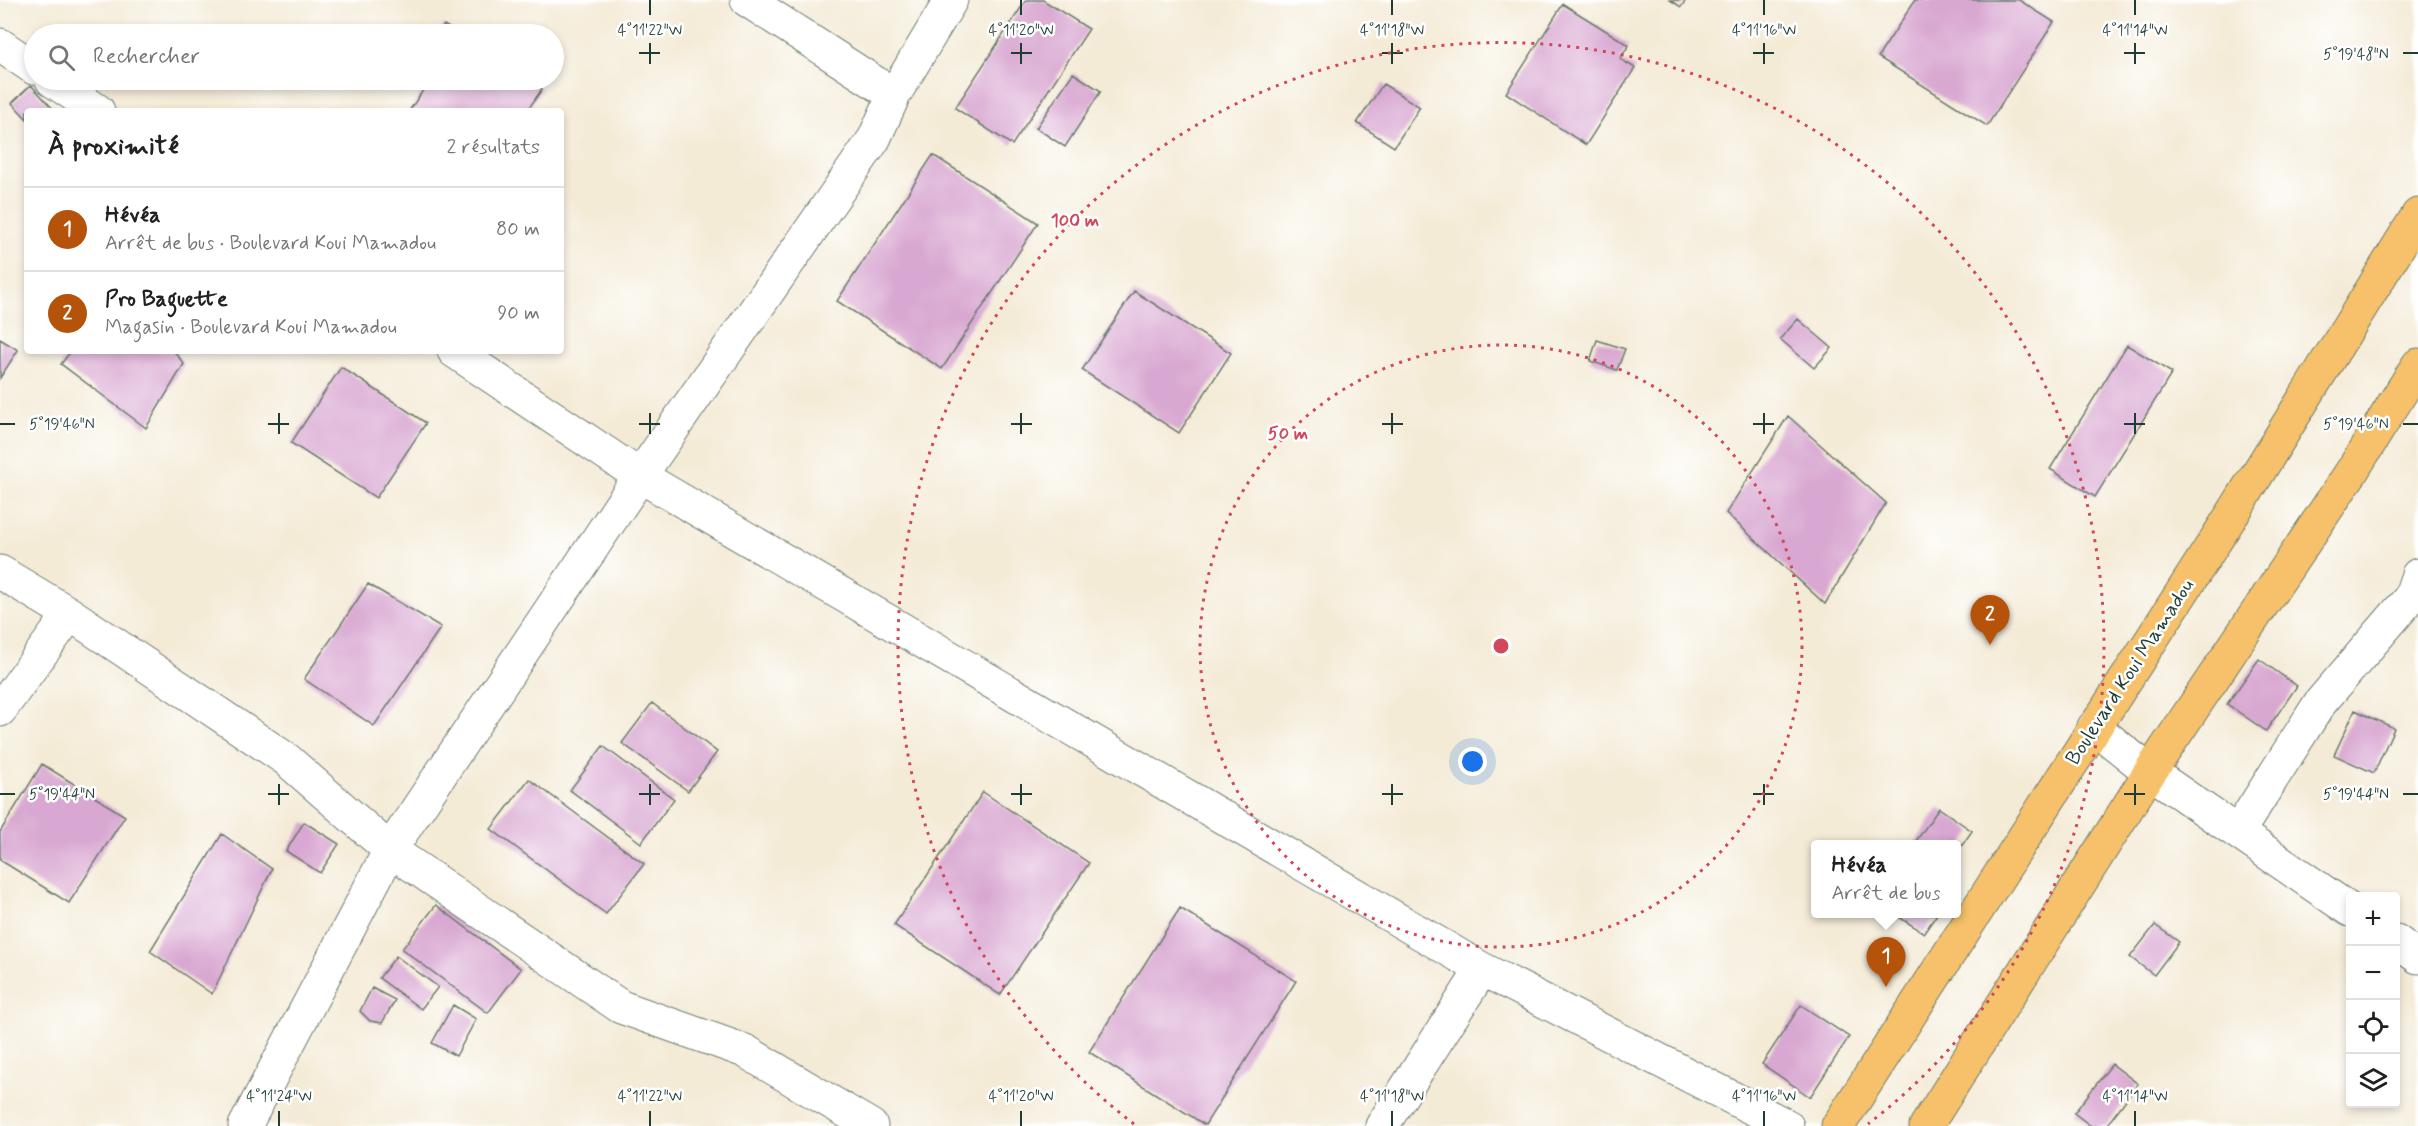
<!DOCTYPE html>
<html lang="fr">
<head>
<meta charset="utf-8">
<style>
	:root { --surface:#fff; --page:#f6f6f6; --text:#222; --muted:#767676; --line:#e0e0e0; --accent:#b45309 }
	body { margin:0; font-family:Mynerve,sans-serif; background:var(--page); color:var(--text) }
	.controls { position:absolute; right:18px; bottom:18px; display:grid; overflow:hidden; border-radius:6px; box-shadow:0 3px 9px #0003 }
	.controls button { width:54px; height:54px; display:grid; place-items:center; padding:0; border:0; border-bottom:2px solid var(--line); background:var(--surface); color:var(--text); font:30px sans-serif }
	.you { position:absolute; left:1473px; top:762px; width:21px; height:21px; margin:-15px; border:4px solid #fff; border-radius:50%; background:#1a73e8; box-shadow:0 0 0 9px #1a73e833 }
	.badge { display:grid; place-items:center; width:39px; height:39px; border-radius:50%; background:var(--accent); color:#fff; font-size:20px; font-weight:700 }
	.pin { position:absolute; translate:-50% -50px; filter:drop-shadow(0 2px 3px #0008) }
	.pin::after { content:''; position:absolute; top:32px; width:21px; height:18px; background:inherit; clip-path:polygon(0 0,100% 0,50% 100%) }
	.popup { position:absolute; left:1811px; top:840px; width:150px; height:78px; box-sizing:border-box; display:grid; place-content:center; border-radius:6px; background:var(--surface); filter:drop-shadow(0 2px 4px #0005); font-size:20px; white-space:nowrap; color:var(--muted) }
	.popup b { font-size:22px; color:var(--text) }
	.popup::after { content:''; position:absolute; left:50%; top:100%; margin-left:-12px; border:12px solid transparent; border-top-color:var(--surface) }
	.list { margin:0; padding:0; list-style:none }
	h2 { display:flex; justify-content:space-between; align-items:center; height:78px; margin:0; padding:0 24px; font-size:26px }
	h2 small { font-size:20px; font-weight:400; color:var(--muted) }
	.list li { display:grid; grid-template-columns:39px 1fr auto; gap:18px; align-items:center; box-sizing:border-box; height:84px; padding:0 24px; border-top:2px solid var(--line) }
	.list b { display:block; font-size:22px; white-space:nowrap }
	.list p { margin:0; font-size:20px; white-space:nowrap; color:var(--muted) }
	.list em { font-size:20px; font-style:normal; color:var(--muted) }
	.icon { flex:none; width:33px; height:33px; fill:none; stroke:currentColor; stroke-width:2; stroke-linecap:round; stroke-linejoin:round }
	.map { position:relative; flex:none; width:2418px; height:1126px; overflow:hidden }
	.search { position:absolute; background:var(--surface); box-shadow:0 3px 9px #0003; left:24px; top:24px; width:540px; height:66px; display:flex; align-items:center; gap:15px; box-sizing:border-box; padding:0 21px; border-radius:33px; color:var(--muted); font-size:22px }
	.panel { position:absolute; background:var(--surface); box-shadow:0 3px 9px #0003; left:24px; top:108px; width:540px; height:246px; border-radius:6px }
	.map>svg:first-child { display:block }
	.building { fill:#d9a8d2 }
	.lines { fill:none; stroke-linecap:round; stroke-linejoin:round }
	.minor-casing { stroke:#6a7a6d; stroke-width:35 }
	.primary-casing { stroke:#6a7a6d; stroke-width:35 }
	.minor { stroke:#fff; stroke-width:33 }
	.primary { stroke:#f6c16b; stroke-width:33 }
	.ticks { fill:none; stroke:#1f3d34; stroke-width:2 }
	.ring { fill:none; stroke:#d1495b; stroke-width:3; stroke-dasharray:3 6 }
	.labels { text-anchor:middle; dominant-baseline:central; stroke-width:5; stroke-linejoin:round; paint-order:stroke }
	.street-label { font-size:21px; fill:#1f3d34; stroke:#fff }
	.ticks-label { font-size:15px; text-anchor:middle; fill:#1f3d34; stroke:#fff; stroke-width:5; stroke-linejoin:round; paint-order:stroke }
	.centre { fill:#d1495b; stroke:#fff; stroke-width:3 }
	.ring-label { font-size:18px; text-anchor:middle; font-weight:bold; fill:#d1495b; stroke:#fff; stroke-width:5; stroke-linejoin:round; paint-order:stroke }
</style>
</head>
<body>
<div class="map">
<svg width="2418" height="1126" viewBox="0 0 2418 1126">
	<rect width="100%" height="100%" fill="#fff"/>
	<filter id="ink" filterUnits="userSpaceOnUse"><feTurbulence type="fractalNoise" baseFrequency=".0167" numOctaves="2"/><feDisplacementMap in="SourceGraphic" scale="12" xChannelSelector="R" yChannelSelector="G"/><feConvolveMatrix kernelMatrix="1 2 1 2 8 2 1 2 1" color-interpolation-filters="sRGB"/></filter>
	<filter id="wash" filterUnits="userSpaceOnUse"><feTurbulence type="fractalNoise" baseFrequency=".008" numOctaves="4" result="noise"/><feDisplacementMap in="SourceGraphic" scale="24" xChannelSelector="R" yChannelSelector="G"/><feGaussianBlur stdDeviation="1.35" result="paint"/><feColorMatrix in="noise" values="0 0 0 0 0 0 0 0 0 0 0 0 0 0 0 0 0 1.4 0 .05"/><feComposite in="paint" operator="in"/></filter>
	<g filter="url(#wash)">
		<rect width="100%" height="100%" fill="#f4ebd7"/>
		<g id="blocks">
			<!-- building -->
			<path class="building" d="M 1026,0 L 1043,0 L 1089,29 L 1012,145 L 955,108 Z
				M 1670,0 L 1686,0 L 1681,7 Z
				M 1915,0 L 2019,0 L 2054,22 L 1987,126 L 1878,57 Z
				M 1563,4 L 1629,45 L 1620,59 L 1635,68 L 1586,145 L 1506,93 Z
				M 444,25 L 458,34 L 438,34 Z
				M 1073,73 L 1101,91 L 1065,147 L 1036,128 Z
				M 430,80 L 528,80 L 542,89 L 527,111 L 409,111 Z
				M 1383,84 L 1420,107 L 1394,147 L 1357,123 Z
				M 31,85 L 55,111 L 27,111 L 27,119 L 12,103 Z
				M 933,155 L 1038,223 L 942,369 L 837,301 Z
				M 1134,291 L 1231,353 L 1179,433 L 1082,370 Z
				M 1798,319 L 1832,348 L 1814,368 L 1780,339 Z
				M 0,339 L 18,350 L 0,378 Z
				M 1597,340 L 1625,349 L 1617,370 L 1590,361 Z
				M 2127,345 L 2172,373 L 2095,497 L 2050,469 Z
				M 71,351 L 174,351 L 184,364 L 146,428 L 61,364 Z
				M 341,367 L 426,423 L 376,498 L 291,443 Z
				M 1788,416 L 1886,503 L 1825,604 L 1726,513 Z
				M 368,584 L 441,627 L 374,726 L 304,679 Z
				M 2259,659 L 2297,686 L 2266,731 L 2227,704 Z
				M 652,703 L 717,752 L 688,791 L 622,743 Z
				M 2355,710 L 2394,728 L 2374,773 L 2334,755 Z
				M 603,746 L 674,799 L 641,843 L 570,790 Z
				M 42,764 L 125,816 L 69,903 L 0,860 L 0,832 Z
				M 529,779 L 644,864 L 606,914 L 491,829 Z
				M 983,792 L 1089,863 L 1000,995 L 894,925 Z
				M 1939,808 L 1972,831 L 1956,854 L 1956,844 L 1914,844 Z
				M 304,822 L 339,844 L 320,873 L 286,851 Z
				M 222,834 L 272,869 L 212,994 L 150,951 Z
				M 436,905 L 521,969 L 488,1013 L 402,949 Z
				M 1180,908 L 1296,981 L 1205,1125 L 1089,1052 Z
				M 1894,914 L 1937,914 L 1924,933 Z
				M 2155,925 L 2179,942 L 2154,975 L 2130,957 Z
				M 396,956 L 438,987 L 421,1009 L 379,978 Z
				M 372,988 L 395,1000 L 382,1023 L 370,1021 L 360,1011 Z
				M 453,1005 L 476,1019 L 456,1056 L 432,1043 Z
				M 1801,1005 L 1849,1037 L 1810,1097 L 1762,1064 Z
				M 2112,1064 L 2138,1084 L 2106,1126 L 2091,1126 L 2074,1113 Z"/>
		</g>
	</g>
	<g filter="url(#ink)">
		<use href="#blocks" fill-opacity="0" stroke="#6a7a6d" stroke-width="1.5"/>
		<g class="lines">
			<defs>
				<path id="minor" d="M 747,0 L 894,95
					M 0,45 L 34,68
					M 52,80 L 98,111
					M 454,351 L 640,476 L 1482,969 L 1787,1126
					M 0,572 L 70,614 L 286,759 L 390,850 L 640,476 L 874,139 L 894,95 L 951,0
					M 0,710 L 70,614
					M 2094,727 L 2150,772 L 2350,910
					M 2238,832 L 2320,703 L 2410,598 L 2418,575
					M 2396,941 L 2418,957
					M 245,1126 L 390,850 L 621,1007 L 745,1051 L 871,1126
					M 1382,1126 L 1482,969"/>
				<path id="primary" d="M 1838,1126 L 2235,510 L 2418,215
					M 1926,1126 L 2150,772 L 2352,471 L 2418,365"/>
			</defs>
			<!-- minor casing -->
			<use href="#minor" class="minor-casing"/>
			<!-- primary casing -->
			<use href="#primary" class="primary-casing"/>
			<!-- minor -->
			<use href="#minor" class="minor"/>
			<!-- primary -->
			<use href="#primary" class="primary"/>
		</g>
	</g>
	<!-- ticks -->
	<path class="ticks" d="M 650,0 L 650,15M 1021,0 L 1021,15M 1392,0 L 1392,15M 1764,0 L 1764,15M 2135,0 L 2135,15M 650,43 L 650,64M 1021,43 L 1021,64M 1392,43 L 1392,64M 1764,43 L 1764,64M 2135,43 L 2135,64M 639,53 L 660,53M 1011,53 L 1032,53M 1382,53 L 1403,53M 1753,53 L 1774,53M 2124,53 L 2145,53M 2403,53 L 2418,53M 279,413 L 279,434M 650,413 L 650,434M 1021,413 L 1021,434M 1392,413 L 1392,434M 1764,413 L 1764,434M 2135,413 L 2135,434M 0,424 L 15,424M 268,424 L 289,424M 639,424 L 660,424M 1011,424 L 1032,424M 1382,424 L 1403,424M 1753,424 L 1774,424M 2124,424 L 2145,424M 2403,424 L 2418,424M 279,784 L 279,805M 650,784 L 650,805M 1021,784 L 1021,805M 1392,784 L 1392,805M 1764,784 L 1764,805M 2135,784 L 2135,805M 0,794 L 15,794M 268,794 L 289,794M 639,794 L 660,794M 1011,794 L 1032,794M 1382,794 L 1403,794M 1753,794 L 1774,794M 2124,794 L 2145,794M 2403,794 L 2418,794M 279,1111 L 279,1126M 650,1111 L 650,1126M 1021,1111 L 1021,1126M 1392,1111 L 1392,1126M 1764,1111 L 1764,1126M 2135,1111 L 2135,1126"/>
	<!-- distance rings -->
	<g class="ring">
		<circle cx="1501" cy="646" r="301"/>
		<path d="M1134 1124A603 603 0 1 1 1868 1124"/>
	</g>
	<g class="labels">
		<!-- street labels -->
		<g class="street-label">
			<text transform="translate(2130 672) rotate(-57)">Boulevard Koui Mamadou</text>
		</g>
	</g>
	<g class="ticks-label">
		<text x="650" y="35">4°11'22"W</text>
		<text x="1021" y="35">4°11'20"W</text>
		<text x="1392" y="35">4°11'18"W</text>
		<text x="1764" y="35">4°11'16"W</text>
		<text x="2135" y="35">4°11'14"W</text>
		<text x="2356" y="59">5°19'48"N</text>
		<text x="62" y="429">5°19'46"N</text>
		<text x="2356" y="429">5°19'46"N</text>
		<text x="62" y="799">5°19'44"N</text>
		<text x="2356" y="799">5°19'44"N</text>
		<text x="279" y="1101">4°11'24"W</text>
		<text x="650" y="1101">4°11'22"W</text>
		<text x="1021" y="1101">4°11'20"W</text>
		<text x="1392" y="1101">4°11'18"W</text>
		<text x="1764" y="1101">4°11'16"W</text>
		<text x="2135" y="1101">4°11'14"W</text>
	</g>
	<circle cx="1501" cy="646" r="9" class="centre"/>
	<g class="ring-label">
		<text x="1075" y="226">100 m</text>
		<text x="1288" y="439">50 m</text>
	</g>
</svg>
<div class="controls">
<button>+</button>
<button>−</button>
<button><svg class="icon" aria-label="locate" viewBox="0 0 24 24"><circle cx="12" cy="12" r="6"/><path d="M12 2v4M12 18v4M2 12h4M18 12h4"/></svg></button>
<button><svg class="icon" aria-label="layers" viewBox="0 0 24 24"><path d="M12 4l9 5-9 5-9-5zM3 14l9 5 9-5"/></svg></button>
</div>
<div class="you"></div>
<div class="pin badge" style="left:1886px;top:987px">1</div>
<div class="popup"><b>Hévéa</b>Arrêt de bus</div>
<div class="pin badge" style="left:1990px;top:645px">2</div>
<div class="search"><svg class="icon" aria-label="search" viewBox="0 0 24 24"><circle cx="10" cy="10" r="6"/><path d="M15 15l6 6"/></svg>Rechercher</div>
<section class="panel">
<h2>À proximité<small>2 résultats</small></h2>
<ul class="list">
<li><span class="badge">1</span><div><b>Hévéa</b><p>Arrêt de bus · Boulevard Koui Mamadou</p></div><em>80 m</em></li>
<li><span class="badge">2</span><div><b>Pro Baguette</b><p>Magasin · Boulevard Koui Mamadou</p></div><em>90 m</em></li>
</ul>
</section>
</div>
</body>
</html>
